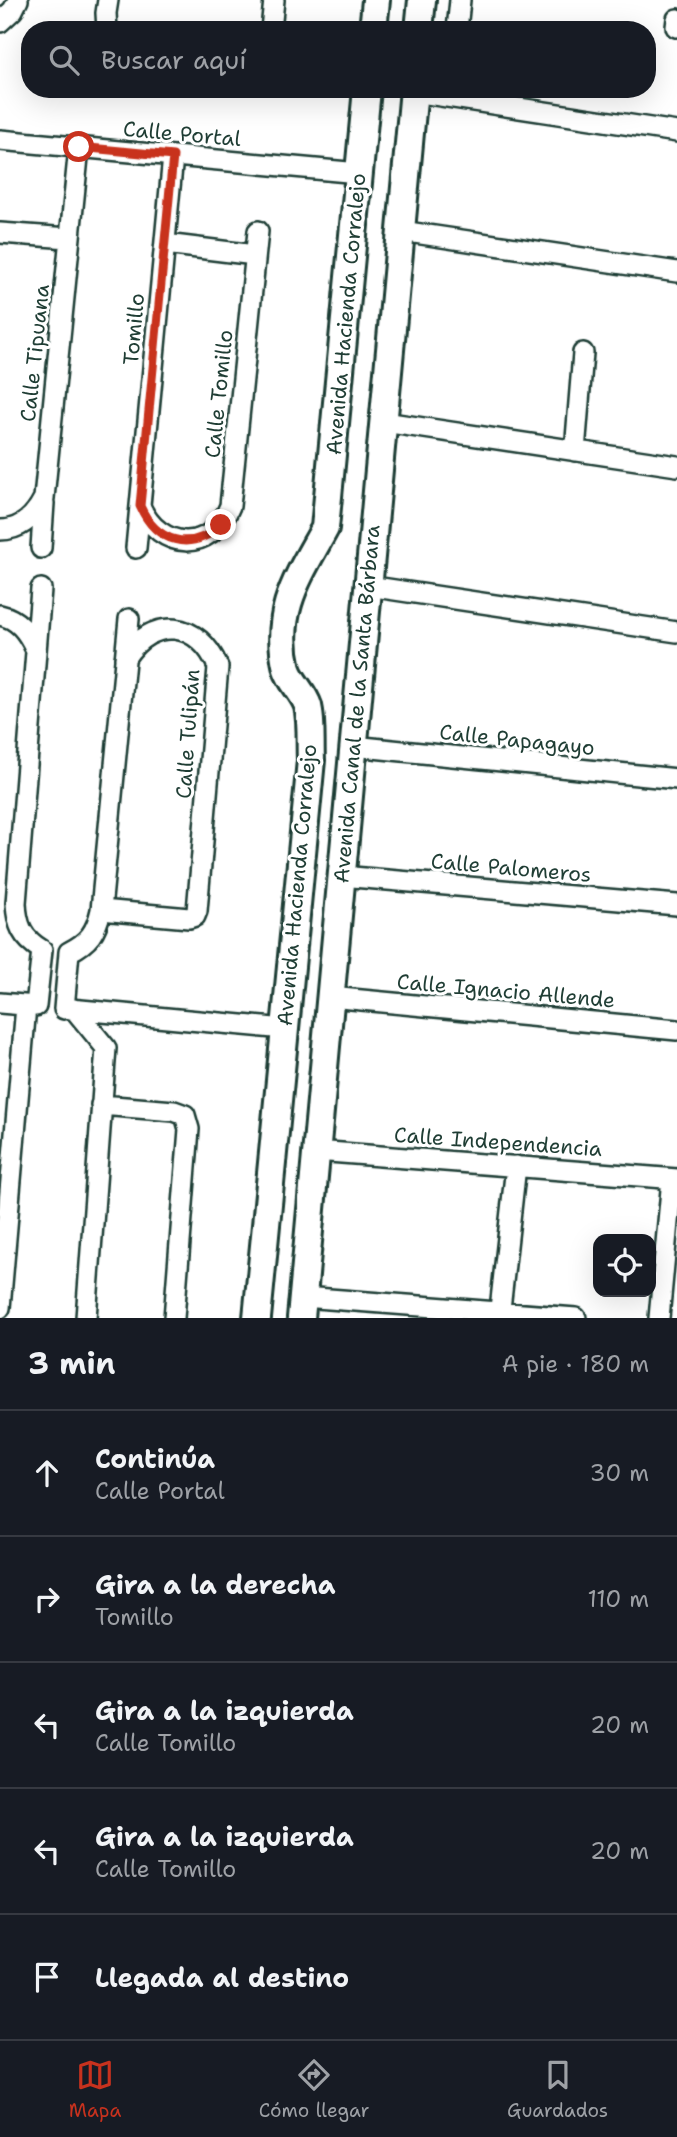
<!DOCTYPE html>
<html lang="es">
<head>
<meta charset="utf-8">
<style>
	:root { --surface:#171b24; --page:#242831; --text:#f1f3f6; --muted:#9ea1a6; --line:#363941; --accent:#c8321e }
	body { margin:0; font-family:"Shantell Sans",sans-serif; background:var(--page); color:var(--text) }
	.controls { position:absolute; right:21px; bottom:21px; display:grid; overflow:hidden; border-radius:14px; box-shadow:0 7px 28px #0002 }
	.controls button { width:63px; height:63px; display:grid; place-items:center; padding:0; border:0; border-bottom:2px solid var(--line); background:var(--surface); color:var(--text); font:35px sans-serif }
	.stop { position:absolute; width:21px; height:21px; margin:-16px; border:5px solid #c8321e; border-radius:50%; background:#fff }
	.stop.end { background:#c8321e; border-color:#fff; box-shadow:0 2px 7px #0008 }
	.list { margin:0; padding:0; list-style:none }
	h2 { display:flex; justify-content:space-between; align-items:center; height:91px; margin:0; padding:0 28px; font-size:30px }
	h2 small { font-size:23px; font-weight:400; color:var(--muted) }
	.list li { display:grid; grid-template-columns:46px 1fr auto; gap:21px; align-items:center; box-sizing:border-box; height:126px; padding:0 28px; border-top:2px solid var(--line) }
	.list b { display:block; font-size:26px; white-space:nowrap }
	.list p { margin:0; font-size:23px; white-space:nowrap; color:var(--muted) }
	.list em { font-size:23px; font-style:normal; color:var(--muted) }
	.icon { flex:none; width:38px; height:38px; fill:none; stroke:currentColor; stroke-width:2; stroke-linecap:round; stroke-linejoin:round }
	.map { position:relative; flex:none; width:677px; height:1318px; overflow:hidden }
	.search { position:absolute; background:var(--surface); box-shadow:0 7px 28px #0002; left:21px; right:21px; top:21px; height:77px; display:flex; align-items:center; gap:18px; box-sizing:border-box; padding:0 24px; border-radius:28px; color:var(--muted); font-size:26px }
	.sheet { height:721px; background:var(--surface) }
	nav { display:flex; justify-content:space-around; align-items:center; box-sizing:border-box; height:98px; border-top:2px solid var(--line); background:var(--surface); font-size:19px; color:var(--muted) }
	nav a { display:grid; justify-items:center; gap:4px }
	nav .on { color:var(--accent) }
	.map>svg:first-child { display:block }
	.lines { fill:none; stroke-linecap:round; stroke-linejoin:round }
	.street-casing { stroke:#1f3d34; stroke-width:24 }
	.secondary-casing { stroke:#1f3d34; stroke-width:32 }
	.street { stroke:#fff; stroke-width:19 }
	.secondary { stroke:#fff; stroke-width:26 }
	.route { stroke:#c8321e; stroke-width:9 }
	.labels { text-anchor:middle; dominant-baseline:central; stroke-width:6; stroke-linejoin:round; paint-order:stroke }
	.street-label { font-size:21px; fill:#1f3d34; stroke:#fff }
</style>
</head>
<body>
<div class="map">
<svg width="677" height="1318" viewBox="0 0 677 1318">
	<rect width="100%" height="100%" fill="#fff"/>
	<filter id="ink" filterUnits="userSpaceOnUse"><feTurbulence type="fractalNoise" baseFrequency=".0143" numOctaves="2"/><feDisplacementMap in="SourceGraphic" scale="14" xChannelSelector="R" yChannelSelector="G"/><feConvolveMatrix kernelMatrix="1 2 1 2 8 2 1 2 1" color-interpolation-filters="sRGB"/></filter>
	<g filter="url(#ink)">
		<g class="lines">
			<defs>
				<path id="street" d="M 0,22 L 13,10 L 18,0
					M 676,27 L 677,19
					M 107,30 L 106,13 L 108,0
					M 271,30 L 274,0
					M 457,30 L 460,0
					M 414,92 L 677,132
					M 0,140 L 359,173
					M 401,231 L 677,272
					M 0,233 L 69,238
					M 165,244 L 255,255
					M 384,422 L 677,466
					M 575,451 L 583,353
					M 140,506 C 160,551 211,554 230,506 L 258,231
					M 0,530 C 22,530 35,516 44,498 L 79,147
					M 41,548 L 44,503
					M 136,548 L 173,156
					M 368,586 L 677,632
					M 0,615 C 18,619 27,631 35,648
					M 353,746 L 677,779
					M 341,876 L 677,905
					M 101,910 L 189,918 L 195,916 L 197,911 L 218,667 C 199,621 153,615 125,658
					M 330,997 L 677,1030
					M 0,1003 L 36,1006
					M 36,1006 L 42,950 C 22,938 17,925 16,903 L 41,589
					M 64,1009 L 69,952 C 89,942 96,932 101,910 L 129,619
					M 70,1009 L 285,1029
					M 74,1009 L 106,1048 L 86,1318
					M 101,1105 L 174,1111 L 185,1115 L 189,1129 L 174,1318
					M 316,1151 L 677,1179
					M 303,1297 L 576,1318
					M 0,1308 L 26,1006
					M 499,1318 L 516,1166
					M 659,1318 L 672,1179"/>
				<path id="secondary" d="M 373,30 L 376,0
					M 419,30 L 422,0
					M 257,1318 L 311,760 C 310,743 312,723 308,706 C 304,693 291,682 287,669 C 273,611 299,576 325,528 L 367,89
					M 301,1318 L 414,89"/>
			</defs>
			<!-- street casing -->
			<use href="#street" class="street-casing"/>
			<!-- secondary casing -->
			<use href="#secondary" class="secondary-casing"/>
			<!-- street -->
			<use href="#street" class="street"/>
			<!-- secondary -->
			<use href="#secondary" class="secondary"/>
		</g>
	</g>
	<g class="lines" filter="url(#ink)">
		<!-- route -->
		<path class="route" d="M 79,147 L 173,156 L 140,506 C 156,542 190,553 221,525"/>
	</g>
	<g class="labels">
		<!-- street labels -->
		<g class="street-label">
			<text transform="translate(182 134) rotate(5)">Calle Portal</text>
			<text transform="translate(346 314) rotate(-85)">Avenida Hacienda Corralejo</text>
			<text transform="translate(134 329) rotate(-85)">Tomillo</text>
			<text transform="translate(35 353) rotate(-84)">Calle Tipuana</text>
			<text transform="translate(219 394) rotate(-84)">Calle Tomillo</text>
			<text transform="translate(357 704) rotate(-85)">Avenida Canal de la Santa Bárbara</text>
			<text transform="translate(188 734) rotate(-86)">Calle Tulipán</text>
			<text transform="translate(517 740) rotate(6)">Calle Papagayo</text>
			<text transform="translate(511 868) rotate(5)">Calle Palomeros</text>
			<text transform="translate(297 885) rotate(-85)">Avenida Hacienda Corralejo</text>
			<text transform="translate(506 991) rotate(5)">Calle Ignacio Allende</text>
			<text transform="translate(498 1142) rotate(4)">Calle Independencia</text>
		</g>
	</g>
</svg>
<div class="controls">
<button><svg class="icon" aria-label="locate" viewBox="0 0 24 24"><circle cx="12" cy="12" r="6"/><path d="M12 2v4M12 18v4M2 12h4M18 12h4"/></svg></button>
</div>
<div class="stop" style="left:79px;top:147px"></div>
<div class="stop end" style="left:221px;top:525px"></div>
<div class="search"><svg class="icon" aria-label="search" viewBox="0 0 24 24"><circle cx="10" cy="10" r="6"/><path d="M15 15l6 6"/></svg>Buscar aquí</div>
</div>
<section class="sheet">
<h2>3 min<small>A pie · 180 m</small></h2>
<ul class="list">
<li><svg class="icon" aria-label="ahead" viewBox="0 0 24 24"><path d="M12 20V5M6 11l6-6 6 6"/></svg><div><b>Continúa</b><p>Calle Portal</p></div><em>30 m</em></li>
<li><svg class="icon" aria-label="right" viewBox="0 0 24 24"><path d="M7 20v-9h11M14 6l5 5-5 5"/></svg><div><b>Gira a la derecha</b><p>Tomillo</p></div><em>110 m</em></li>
<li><svg class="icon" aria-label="left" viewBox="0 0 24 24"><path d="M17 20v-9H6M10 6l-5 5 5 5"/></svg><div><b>Gira a la izquierda</b><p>Calle Tomillo</p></div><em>20 m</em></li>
<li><svg class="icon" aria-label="left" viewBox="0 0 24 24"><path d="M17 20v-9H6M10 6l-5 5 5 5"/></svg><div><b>Gira a la izquierda</b><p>Calle Tomillo</p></div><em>20 m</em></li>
<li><svg class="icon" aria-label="arrive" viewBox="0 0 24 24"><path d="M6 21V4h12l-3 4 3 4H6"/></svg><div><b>Llegada al destino</b></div></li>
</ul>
</section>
<nav>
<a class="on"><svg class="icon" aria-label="map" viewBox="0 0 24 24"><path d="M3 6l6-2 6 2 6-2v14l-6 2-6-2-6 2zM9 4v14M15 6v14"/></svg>Mapa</a>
<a><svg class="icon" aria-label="directions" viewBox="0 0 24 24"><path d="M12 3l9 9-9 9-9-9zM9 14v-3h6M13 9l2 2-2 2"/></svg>Cómo llegar</a>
<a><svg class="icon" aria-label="saved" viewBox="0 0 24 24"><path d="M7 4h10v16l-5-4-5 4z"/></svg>Guardados</a>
</nav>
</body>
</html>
